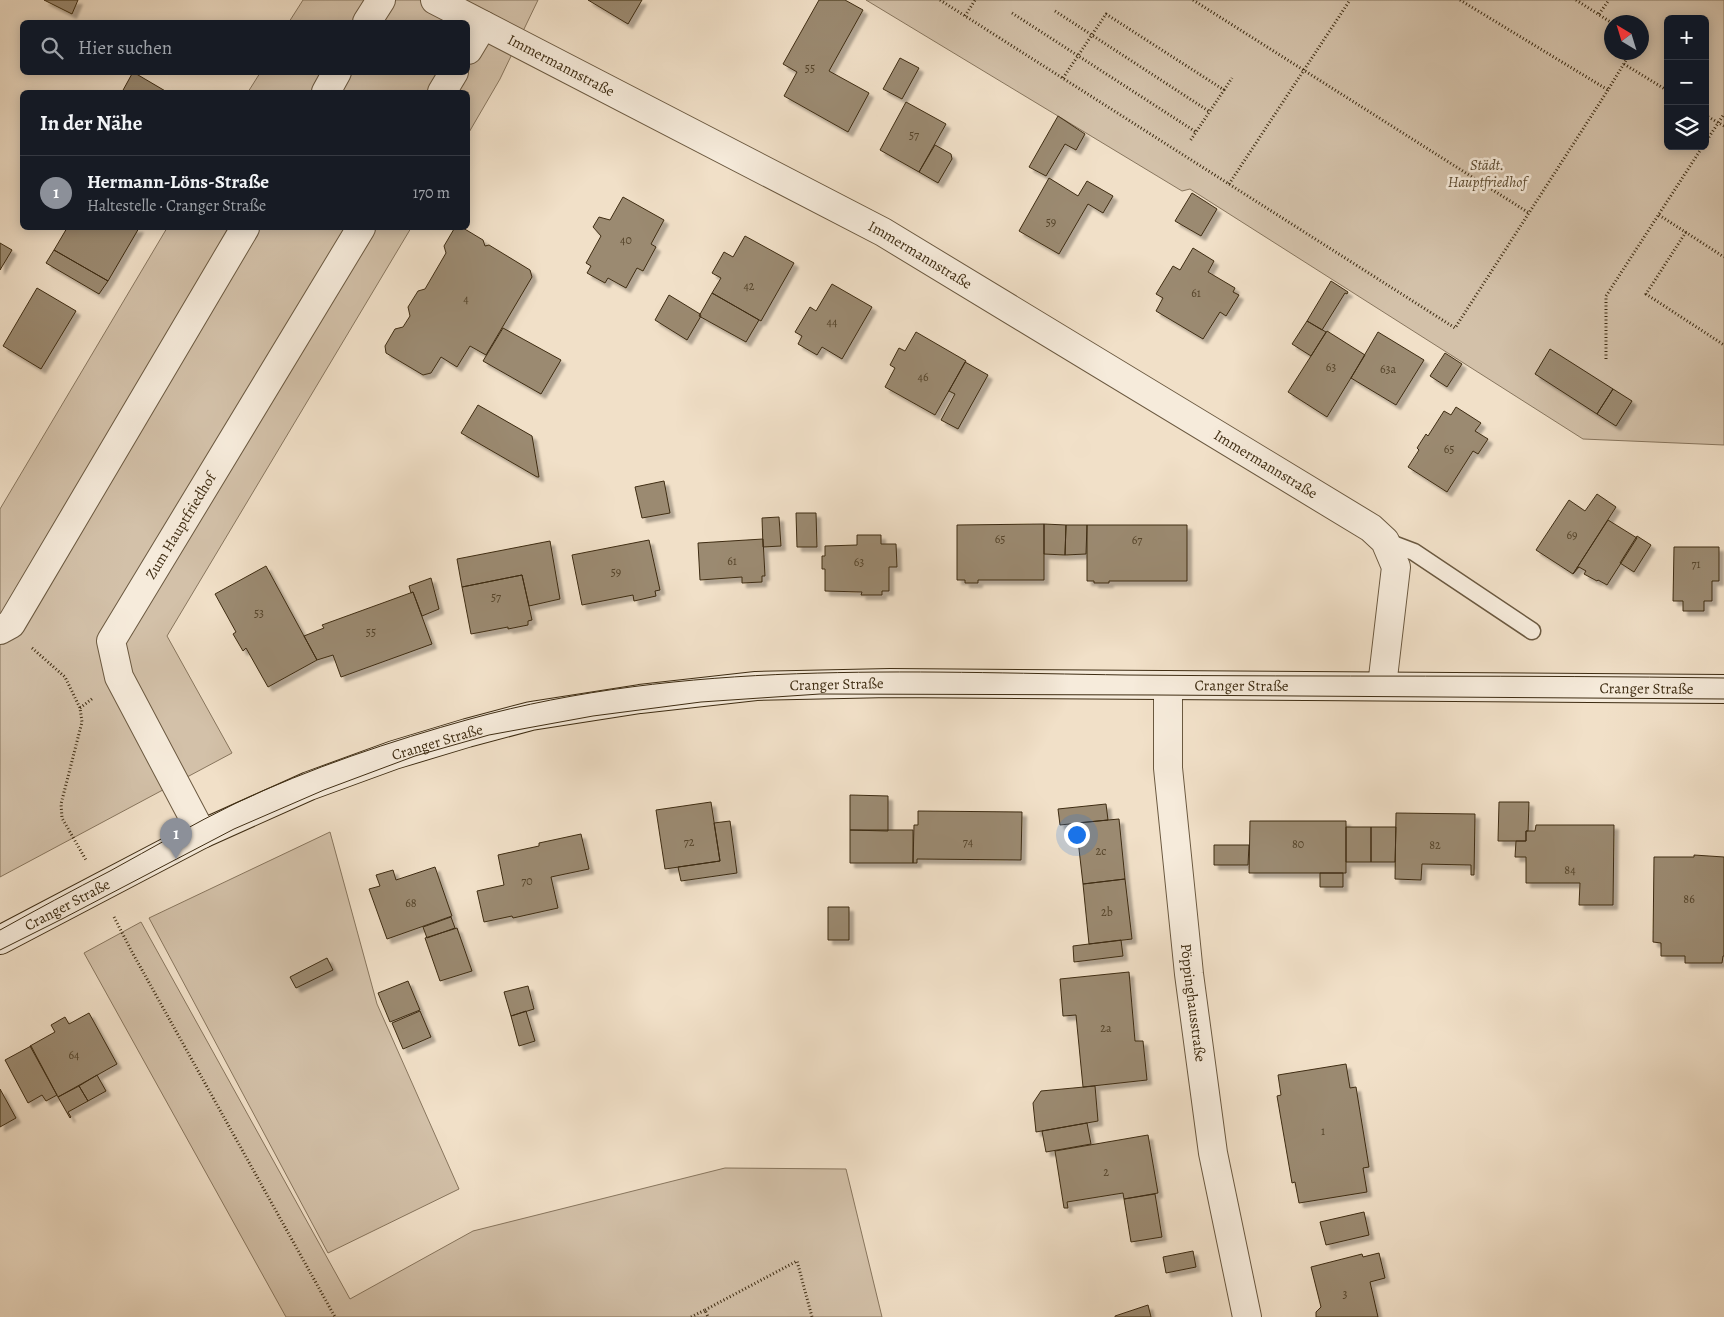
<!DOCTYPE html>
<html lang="de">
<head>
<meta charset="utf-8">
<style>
	:root { --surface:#171b24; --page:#20242c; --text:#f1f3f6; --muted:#9ea1a6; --line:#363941; --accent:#8c9099 }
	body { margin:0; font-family:Alegreya,serif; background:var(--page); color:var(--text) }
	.controls { position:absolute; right:15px; top:15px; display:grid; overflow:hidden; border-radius:8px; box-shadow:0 2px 12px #0003 }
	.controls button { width:45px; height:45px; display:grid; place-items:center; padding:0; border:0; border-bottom:1px solid var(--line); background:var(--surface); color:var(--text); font:25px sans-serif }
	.compass { position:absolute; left:1604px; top:15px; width:45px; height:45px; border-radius:50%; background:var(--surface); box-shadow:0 2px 12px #0003; rotate:322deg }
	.you { position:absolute; left:1076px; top:834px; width:18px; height:18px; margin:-12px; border:4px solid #fff; border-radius:50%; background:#1a73e8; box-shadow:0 0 0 8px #1a73e833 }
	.badge { display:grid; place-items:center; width:32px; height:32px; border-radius:50%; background:var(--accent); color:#fff; font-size:16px; font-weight:700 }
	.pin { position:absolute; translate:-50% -41px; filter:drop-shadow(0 1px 2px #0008) }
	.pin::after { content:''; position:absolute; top:26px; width:18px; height:15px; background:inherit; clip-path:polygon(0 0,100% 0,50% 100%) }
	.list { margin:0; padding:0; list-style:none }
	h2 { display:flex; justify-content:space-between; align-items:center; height:65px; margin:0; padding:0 20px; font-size:21px }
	h2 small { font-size:16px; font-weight:400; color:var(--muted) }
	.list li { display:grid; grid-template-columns:32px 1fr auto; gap:15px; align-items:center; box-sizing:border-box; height:75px; padding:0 20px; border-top:1px solid var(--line) }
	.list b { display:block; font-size:19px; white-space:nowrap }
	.list p { margin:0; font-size:16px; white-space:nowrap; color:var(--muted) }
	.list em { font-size:16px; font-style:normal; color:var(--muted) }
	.icon { flex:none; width:28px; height:28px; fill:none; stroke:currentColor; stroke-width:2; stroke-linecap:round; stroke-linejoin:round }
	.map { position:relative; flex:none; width:1724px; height:1317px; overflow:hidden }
	.search { position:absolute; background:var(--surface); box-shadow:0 2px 12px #0003; left:20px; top:20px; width:450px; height:55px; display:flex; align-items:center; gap:12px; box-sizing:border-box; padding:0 18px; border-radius:8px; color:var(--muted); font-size:19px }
	.panel { position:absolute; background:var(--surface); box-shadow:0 2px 12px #0003; left:20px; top:90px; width:450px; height:140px; border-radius:8px }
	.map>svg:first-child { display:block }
	.green { fill:#d3c1a9; stroke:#88765e; fill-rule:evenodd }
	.building { fill:#9b8a71; stroke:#3e2c12; filter:url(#shadow) }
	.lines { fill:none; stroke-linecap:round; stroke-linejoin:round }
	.lane-casing { stroke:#6b5940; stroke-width:19 }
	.street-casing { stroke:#6b5940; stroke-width:30 }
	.secondary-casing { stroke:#3e2c12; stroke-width:30 }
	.path { stroke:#3e2c12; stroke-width:3; stroke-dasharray:1 2.5; stroke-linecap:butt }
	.lane { stroke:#f6ebdb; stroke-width:16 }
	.street { stroke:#f6ebdb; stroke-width:28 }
	.secondary { stroke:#f6ebdb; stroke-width:28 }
	.tram { stroke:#3e2c12; stroke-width:1 }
	.labels { text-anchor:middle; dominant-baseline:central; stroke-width:5; stroke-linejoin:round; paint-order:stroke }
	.number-label { font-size:12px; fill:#55442a }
	.street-label { font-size:15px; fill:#3e2c12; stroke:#f6ebdb }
	.park-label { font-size:15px; font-style:italic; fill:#5c4a30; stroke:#f6ebdb }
</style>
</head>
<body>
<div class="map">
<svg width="1724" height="1317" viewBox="0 0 1724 1317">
	<defs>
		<filter id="shadow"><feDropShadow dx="4.5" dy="4.5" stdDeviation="1" flood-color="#0004"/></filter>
	</defs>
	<rect width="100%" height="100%" fill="#f1e0c8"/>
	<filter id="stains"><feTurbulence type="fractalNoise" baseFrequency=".004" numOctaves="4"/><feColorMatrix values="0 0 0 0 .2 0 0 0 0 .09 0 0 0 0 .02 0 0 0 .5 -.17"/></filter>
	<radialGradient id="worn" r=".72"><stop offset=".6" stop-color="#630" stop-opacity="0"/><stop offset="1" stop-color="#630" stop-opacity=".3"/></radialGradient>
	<!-- green -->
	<path class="green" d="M 303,0 L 538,0 L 500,79 L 468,134 L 468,92 L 248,92 L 260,73 L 468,72 L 468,22 L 289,22 Z
		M 866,0 L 1724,0 L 1724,445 L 1583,439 L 1190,189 L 1182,191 ZM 1668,19 L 1705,19 L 1705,146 L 1668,146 ZM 1612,22 L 1642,22 L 1642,52 L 1612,52 Z
		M 167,228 L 411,228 L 167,636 L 232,753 L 0,877 L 0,509 Z
		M 330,832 L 377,1004 L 459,1189 L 328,1253 L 149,918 Z
		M 141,922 L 350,1299 L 473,1231 L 725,1168 L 846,1169 L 882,1317 L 286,1317 L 84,953 Z"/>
	<!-- building -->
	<path class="building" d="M 44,0 L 78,0 L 72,14 Z
		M 588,0 L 642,0 L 628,24 Z
		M 819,0 L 845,0 L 863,10 L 829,71 L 869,93 L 848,132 L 784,96 L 797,72 L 783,64 Z
		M 900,58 L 919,68 L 902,99 L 883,89 Z
		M 133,72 L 167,92 L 122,92 Z
		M 906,102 L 946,124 L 919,172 L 880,150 Z
		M 1058,116 L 1085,134 L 1076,150 L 1065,144 L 1046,176 L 1029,167 Z
		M 935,145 L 951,154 L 952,159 L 938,183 L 919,172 Z
		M 1049,178 L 1078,196 L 1087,181 L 1113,196 L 1103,213 L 1088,204 L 1059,254 L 1019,231 Z
		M 1192,193 L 1217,209 L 1201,236 L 1175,221 Z
		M 623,197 L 664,220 L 651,244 L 656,247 L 643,271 L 637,268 L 626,288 L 608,278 L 605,283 L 587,273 L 591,266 L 586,263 L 601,236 L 593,227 L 599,217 L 610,220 Z
		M 67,228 L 139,228 L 108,281 L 54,250 Z
		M 463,228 L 483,240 L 485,246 L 489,245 L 530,270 L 532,277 L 486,355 L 470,346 L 457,367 L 441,357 L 431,373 L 423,375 L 386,353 L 385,346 L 395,329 L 403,327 L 410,316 L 408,307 L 418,291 L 425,289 L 446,253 L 444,246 L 454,229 Z
		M 745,236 L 794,263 L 761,321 L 712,293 L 721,278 L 712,273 L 724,252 L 733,257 Z
		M 0,243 L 12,250 L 0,270 Z
		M 1193,248 L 1214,261 L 1208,272 L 1235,288 L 1233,292 L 1239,295 L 1226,316 L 1220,312 L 1203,339 L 1156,311 L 1163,298 L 1156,294 L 1173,266 L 1180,270 Z
		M 54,250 L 108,281 L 99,294 L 46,263 Z
		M 1331,281 L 1348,292 L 1347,294 L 1345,293 L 1322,330 L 1307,321 Z
		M 832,284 L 872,307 L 842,359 L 822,347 L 817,355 L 798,344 L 802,336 L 795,332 L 810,307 L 816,311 Z
		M 37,288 L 76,311 L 41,369 L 3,346 Z
		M 712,293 L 759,320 L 746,342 L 699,316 Z
		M 669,295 L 700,314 L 701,316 L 687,340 L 655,320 Z
		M 1307,321 L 1326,332 L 1311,356 L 1292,344 Z
		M 503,328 L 561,360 L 541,394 L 483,361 Z
		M 1327,331 L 1365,355 L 1327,417 L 1288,392 Z
		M 916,332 L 966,361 L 935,415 L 885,387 L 895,368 L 890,365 L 899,348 L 905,351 Z
		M 1378,332 L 1424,360 L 1396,405 L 1351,378 Z
		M 1550,349 L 1613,389 L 1597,414 L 1535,374 Z
		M 1445,353 L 1462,364 L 1447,387 L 1430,376 Z
		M 965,362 L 988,375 L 958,429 L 941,420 L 955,394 L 949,391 Z
		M 1613,389 L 1632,401 L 1616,426 L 1597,414 Z
		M 478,405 L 532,436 L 539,477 L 537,477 L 461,433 Z
		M 1456,407 L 1481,423 L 1475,431 L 1488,439 L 1478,454 L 1473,451 L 1447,492 L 1408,467 L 1419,450 L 1417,448 L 1426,434 L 1428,436 L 1444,411 L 1451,415 Z
		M 664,481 L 670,513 L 642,518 L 635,487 Z
		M 1597,494 L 1616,507 L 1573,574 L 1536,550 L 1569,500 L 1585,511 Z
		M 796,513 L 816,513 L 817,547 L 797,547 Z
		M 779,517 L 781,546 L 763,547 L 762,518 Z
		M 1608,520 L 1637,538 L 1607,585 L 1598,580 L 1597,581 L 1584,574 L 1586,571 L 1579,567 L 1573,574 Z
		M 1044,524 L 1066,525 L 1065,555 L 1044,554 Z
		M 1044,524 L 1044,580 L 978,580 L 978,583 L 965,583 L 965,580 L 957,580 L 957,525 Z
		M 1066,525 L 1087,525 L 1086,554 L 1065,555 Z
		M 1087,525 L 1187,525 L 1187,581 L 1109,581 L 1109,583 L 1094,583 L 1094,581 L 1087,581 Z
		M 857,535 L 881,535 L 881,544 L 896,544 L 897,567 L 889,567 L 889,591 L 882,591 L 882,595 L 861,595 L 862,592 L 825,591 L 825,569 L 822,569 L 822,556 L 825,556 L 825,546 L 857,545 Z
		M 1637,536 L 1651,545 L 1634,572 L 1620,563 Z
		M 763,539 L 765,576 L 762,576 L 762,582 L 742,583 L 742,577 L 700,580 L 698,543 Z
		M 649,540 L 660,590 L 655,591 L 656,596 L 634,601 L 633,595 L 582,605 L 572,555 Z
		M 550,541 L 560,599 L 529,606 L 522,575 L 462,587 L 457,559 Z
		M 1674,547 L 1719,547 L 1719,581 L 1712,581 L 1712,601 L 1704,601 L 1704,611 L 1683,611 L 1683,601 L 1673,601 Z
		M 266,566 L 317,660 L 268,687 L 246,648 L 243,651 L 233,634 L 236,632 L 215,594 Z
		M 522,575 L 532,620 L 528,621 L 528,625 L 508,629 L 508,627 L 471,634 L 462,587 Z
		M 431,578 L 439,609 L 422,616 L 413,592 L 411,593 L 409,586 Z
		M 413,592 L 432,644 L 341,677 L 333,655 L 317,660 L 304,636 L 324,628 L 322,625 Z
		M 850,795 L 888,796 L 888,831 L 850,830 Z
		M 711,802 L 720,861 L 665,869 L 656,810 Z
		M 1499,802 L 1529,802 L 1528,831 L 1526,831 L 1526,841 L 1498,841 Z
		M 1106,804 L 1108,820 L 1060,825 L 1058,809 Z
		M 918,811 L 1022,812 L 1021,860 L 917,859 L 917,863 L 913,863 L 914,825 L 918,825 Z
		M 1396,813 L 1475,814 L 1474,875 L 1471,875 L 1471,865 L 1422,864 L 1421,880 L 1395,879 Z
		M 1119,819 L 1125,879 L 1083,884 L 1076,823 Z
		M 730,821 L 737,873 L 681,881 L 678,867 L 720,861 L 714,823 Z
		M 1250,821 L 1346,821 L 1346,873 L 1249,873 Z
		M 1536,825 L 1614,825 L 1613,905 L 1579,905 L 1580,883 L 1526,883 L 1526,857 L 1515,857 L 1516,841 L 1526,841 L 1526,831 L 1535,831 Z
		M 1346,827 L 1371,827 L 1371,862 L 1346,862 Z
		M 1371,827 L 1396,827 L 1395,862 L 1371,862 Z
		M 850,830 L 913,830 L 913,863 L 850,863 Z
		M 581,834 L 589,869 L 551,877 L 558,908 L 513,918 L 512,916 L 484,922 L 477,891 L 504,885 L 498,855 L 539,846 L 539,843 Z
		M 1214,845 L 1249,845 L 1248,865 L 1214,865 Z
		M 1694,855 L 1724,857 L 1724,956 L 1723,956 L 1722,963 L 1685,963 L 1685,956 L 1661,956 L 1661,943 L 1653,942 L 1654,857 L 1694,857 Z
		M 435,867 L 452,916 L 387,939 L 369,889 L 380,886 L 376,875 L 393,870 L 396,880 Z
		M 1320,873 L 1343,873 L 1343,887 L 1320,887 Z
		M 1125,879 L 1132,939 L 1089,944 L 1083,884 Z
		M 828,907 L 849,907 L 849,940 L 828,940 Z
		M 451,917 L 455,928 L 427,938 L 423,927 Z
		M 457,928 L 472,971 L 440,981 L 425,938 Z
		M 1121,940 L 1123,956 L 1074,962 L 1073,946 Z
		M 327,958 L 333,970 L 296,988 L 290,977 Z
		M 1129,972 L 1135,1041 L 1143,1041 L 1147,1080 L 1083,1087 L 1076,1015 L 1063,1016 L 1060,979 Z
		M 408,981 L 420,1010 L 390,1022 L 378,993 Z
		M 528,986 L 534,1009 L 511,1016 L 504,992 Z
		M 420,1011 L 431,1037 L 403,1049 L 392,1023 Z
		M 526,1011 L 535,1041 L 519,1046 L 511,1016 Z
		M 89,1013 L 117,1064 L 58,1097 L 30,1046 L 55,1032 L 51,1025 L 65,1017 L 69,1024 Z
		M 31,1046 L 57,1095 L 46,1101 L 42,1095 L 28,1103 L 5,1060 Z
		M 1346,1064 L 1350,1088 L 1356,1087 L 1369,1167 L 1363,1168 L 1367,1192 L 1299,1203 L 1295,1182 L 1292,1183 L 1277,1096 L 1281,1095 L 1278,1075 Z
		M 97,1075 L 106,1091 L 88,1101 L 79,1086 Z
		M 79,1086 L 88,1101 L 68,1112 L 71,1117 L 70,1118 L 58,1097 Z
		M 1095,1086 L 1098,1121 L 1036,1132 L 1033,1103 L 1041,1091 Z
		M 0,1089 L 16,1118 L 0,1127 Z
		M 1087,1123 L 1091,1144 L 1046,1152 L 1042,1131 Z
		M 1148,1135 L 1158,1193 L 1124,1199 L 1123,1193 L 1067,1202 L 1068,1208 L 1064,1208 L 1055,1151 Z
		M 1155,1194 L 1162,1237 L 1131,1242 L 1124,1199 Z
		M 1364,1212 L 1369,1235 L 1326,1245 L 1320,1222 Z
		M 1193,1251 L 1196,1267 L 1166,1273 L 1163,1257 Z
		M 1379,1253 L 1385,1278 L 1370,1282 L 1378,1317 L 1316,1317 L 1316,1312 L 1321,1307 L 1311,1267 L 1362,1254 L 1363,1257 Z
		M 1148,1305 L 1151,1317 L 1115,1317 L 1115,1316 Z"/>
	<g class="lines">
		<defs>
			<path id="lane" d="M 1385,541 L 1414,552 L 1532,631"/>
			<g id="street">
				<path id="s1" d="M 435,0 L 883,232 L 1371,528 L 1385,541 L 1396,567 L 1382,686"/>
				<path d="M 367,22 L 381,0"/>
				<path d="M 468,50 L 483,25"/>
				<path d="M 326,92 L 337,72"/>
				<path d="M 442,92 L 454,72"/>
				<path d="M 0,630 L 11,624 L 245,228"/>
				<path id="s2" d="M 1168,685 L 1168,768 L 1189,974 L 1213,1153 L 1247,1317"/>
				<path id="s3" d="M 202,834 L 119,677 L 111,641 L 361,228"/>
			</g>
			<g id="secondary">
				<path id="s4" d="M 0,940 L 202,834 L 309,786 L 394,755 L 467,733 L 531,716 L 640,699 L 756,686 L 890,683 L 1724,689"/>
			</g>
		</defs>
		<!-- lane casing -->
		<use href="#lane" class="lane-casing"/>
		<!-- street casing -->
		<use href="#street" class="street-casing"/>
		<!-- secondary casing -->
		<use href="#secondary" class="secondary-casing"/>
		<!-- path -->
		<path class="path" d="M 940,0 L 1455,328 L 1608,90
			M 1193,0 L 1529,213
			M 1460,0 L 1608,90 L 1631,52
			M 1576,0 L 1612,23
			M 1055,11 L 1210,112
			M 1012,13 L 1196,132
			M 1599,14 L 1609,0
			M 965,16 L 975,0
			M 1624,64 L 1668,91
			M 1063,78 L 1106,14 L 1224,90 L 1190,141
			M 1224,90 L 1232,78
			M 1705,115 L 1724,126
			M 1705,143 L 1724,114
			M 1229,184 L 1350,0
			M 1659,215 L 1724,257
			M 1686,232 L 1646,294 L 1724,345
			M 1606,359 L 1606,296 L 1703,146
			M 32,648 L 65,677 L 80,708 L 82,722 L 61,804 L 62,818 L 86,860
			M 80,708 L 93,698
			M 114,917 L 132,952 L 335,1317
			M 705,1310 L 797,1261 L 812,1317
			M 691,1317 L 705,1310 L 708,1317"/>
		<!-- lane -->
		<use href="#lane" class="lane"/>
		<!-- street -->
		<use href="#street" class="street"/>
		<!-- secondary -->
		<use href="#secondary" class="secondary"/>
		<!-- tram -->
		<path class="tram" d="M 0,930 C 36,910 73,890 110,871 C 152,848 193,824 236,803 C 310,768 391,741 470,719 C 684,660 908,672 1126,675 C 1326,677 1525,675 1724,678
			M 0,950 L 62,919 L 234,829 L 324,790 L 415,756 L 489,735 L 593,716 L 701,702 L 820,694 L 1157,695 L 1724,699"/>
	</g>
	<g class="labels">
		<!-- number labels -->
		<g class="number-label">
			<text x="810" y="68">55</text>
			<text x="914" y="135">57</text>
			<text x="1051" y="222">59</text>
			<text x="626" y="240">40</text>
			<text x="749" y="286">42</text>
			<text x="1196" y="293">61</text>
			<text x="466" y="299">4</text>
			<text x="832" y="322">44</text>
			<text x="1331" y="367">63</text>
			<text x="1388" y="369">63a</text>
			<text x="923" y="377">46</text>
			<text x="1449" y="449">65</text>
			<text x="1572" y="535">69</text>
			<text x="1000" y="539">65</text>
			<text x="1137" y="540">67</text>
			<text x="732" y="561">61</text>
			<text x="859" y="562">63</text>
			<text x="1696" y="564">71</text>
			<text x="616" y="572">59</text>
			<text x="496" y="597">57</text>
			<text x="259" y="613">53</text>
			<text x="371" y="632">55</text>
			<text x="689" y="842">72</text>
			<text x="968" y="842">74</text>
			<text x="1298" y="844">80</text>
			<text x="1435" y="845">82</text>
			<text x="1101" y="851">2c</text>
			<text x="1570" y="870">84</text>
			<text x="527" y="881">70</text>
			<text x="1689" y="899">86</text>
			<text x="411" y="903">68</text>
			<text x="1107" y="912">2b</text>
			<text x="1106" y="1028">2a</text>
			<text x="74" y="1055">64</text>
			<text x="1323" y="1131">1</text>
			<text x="1106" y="1172">2</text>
			<text x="1345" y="1294">3</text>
		</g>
		<!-- street labels -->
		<g class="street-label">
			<text stroke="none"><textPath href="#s1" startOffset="142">Immermannstraße</textPath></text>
			<text stroke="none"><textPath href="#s1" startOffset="548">Immermannstraße</textPath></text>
			<text stroke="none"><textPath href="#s1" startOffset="952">Immermannstraße</textPath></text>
			<text stroke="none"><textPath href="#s3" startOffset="349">Zum Hauptfriedhof</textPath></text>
			<text stroke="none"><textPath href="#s4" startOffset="886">Cranger Straße</textPath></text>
			<text stroke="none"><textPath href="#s4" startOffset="1291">Cranger Straße</textPath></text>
			<text stroke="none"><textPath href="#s4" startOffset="1696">Cranger Straße</textPath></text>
			<text stroke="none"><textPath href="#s4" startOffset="481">Cranger Straße</textPath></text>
			<text stroke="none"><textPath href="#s4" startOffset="76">Cranger Straße</textPath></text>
			<text stroke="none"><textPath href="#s2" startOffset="319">Pöppinghausstraße</textPath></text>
		</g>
		<!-- park labels -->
		<g class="park-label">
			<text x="1487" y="165">Städt.<tspan x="1487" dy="17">Hauptfriedhof</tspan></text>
		</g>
	</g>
	<rect width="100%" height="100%" filter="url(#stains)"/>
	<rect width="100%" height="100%" fill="url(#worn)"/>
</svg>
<div class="controls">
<button>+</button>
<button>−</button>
<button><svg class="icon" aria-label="layers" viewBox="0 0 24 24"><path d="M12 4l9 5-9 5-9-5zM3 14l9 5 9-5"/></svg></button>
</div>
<svg class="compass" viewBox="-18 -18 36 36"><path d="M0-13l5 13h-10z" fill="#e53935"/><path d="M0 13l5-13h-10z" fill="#9ea1a6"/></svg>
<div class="you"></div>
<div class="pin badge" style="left:176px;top:859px">1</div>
<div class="search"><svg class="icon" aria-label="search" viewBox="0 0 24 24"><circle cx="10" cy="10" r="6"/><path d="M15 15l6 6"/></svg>Hier suchen</div>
<section class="panel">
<h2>In der Nähe<small></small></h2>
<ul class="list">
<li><span class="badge">1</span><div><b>Hermann-Löns-Straße</b><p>Haltestelle · Cranger Straße</p></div><em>170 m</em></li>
</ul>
</section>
</div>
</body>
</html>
